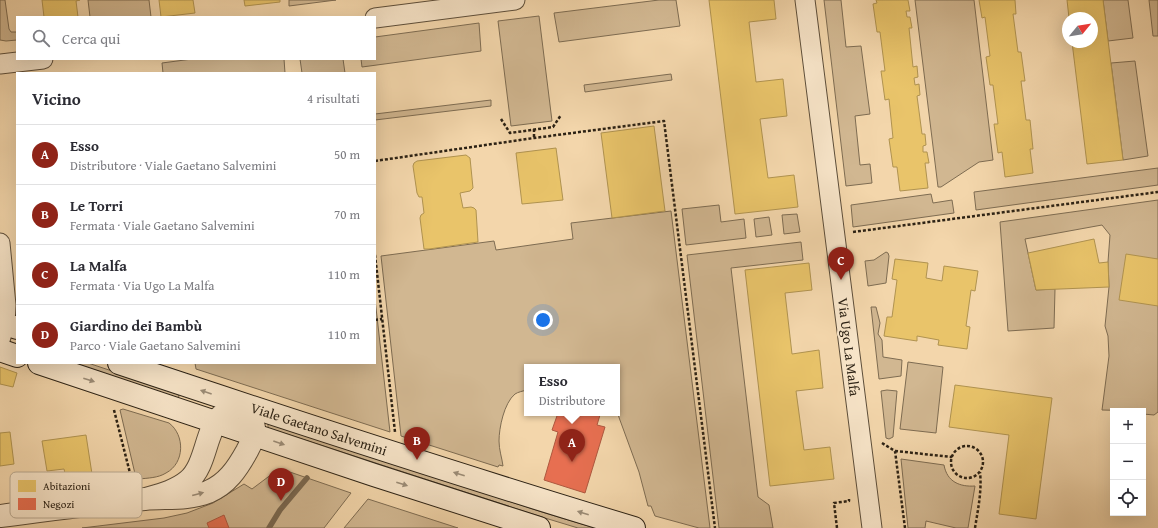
<!DOCTYPE html>
<html lang="it">
<head>
<meta charset="utf-8">
<style>
	:root { --surface:#fff; --page:#f7f7f7; --text:#2b2b33; --muted:#7c7c81; --line:#e1e1e2; --accent:#8f2418 }
	body { margin:0; font-family:"Gentium Book Plus",serif; background:var(--page); color:var(--text) }
	.controls { position:absolute; right:12px; bottom:12px; display:grid; overflow:hidden; border-radius:0px; box-shadow:0 4px 16px #0002 }
	.controls button { width:36px; height:36px; display:grid; place-items:center; padding:0; border:0; border-bottom:1px solid var(--line); background:var(--surface); color:var(--text); font:20px sans-serif }
	.compass { position:absolute; left:1062px; top:12px; width:36px; height:36px; border-radius:50%; background:var(--surface); box-shadow:0 4px 16px #0002; rotate:60deg }
	.you { position:absolute; left:543px; top:320px; width:14px; height:14px; margin:-10px; border:3px solid #fff; border-radius:50%; background:#1a73e8; box-shadow:0 0 0 6px #1a73e833 }
	.badge { display:grid; place-items:center; width:26px; height:26px; border-radius:50%; background:var(--accent); color:#fff; font-size:13px; font-weight:700 }
	.pin { position:absolute; translate:-50% -33px; filter:drop-shadow(0 1px 2px #0008) }
	.pin::after { content:''; position:absolute; top:21px; width:14px; height:12px; background:inherit; clip-path:polygon(0 0,100% 0,50% 100%) }
	.popup { position:absolute; left:524px; top:364px; width:96px; height:52px; box-sizing:border-box; display:grid; place-content:center; border-radius:0px; background:var(--surface); filter:drop-shadow(0 1px 3px #0005); font-size:13px; white-space:nowrap; color:var(--muted) }
	.popup b { font-size:15px; color:var(--text) }
	.popup::after { content:''; position:absolute; left:50%; top:100%; margin-left:-8px; border:8px solid transparent; border-top-color:var(--surface) }
	.list { margin:0; padding:0; list-style:none }
	h2 { display:flex; justify-content:space-between; align-items:center; height:52px; margin:0; padding:0 16px; font-size:17px }
	h2 small { font-size:13px; font-weight:400; color:var(--muted) }
	.list li { display:grid; grid-template-columns:26px 1fr auto; gap:12px; align-items:center; box-sizing:border-box; height:60px; padding:0 16px; border-top:1px solid var(--line) }
	.list b { display:block; font-size:15px; white-space:nowrap }
	.list p { margin:0; font-size:13px; white-space:nowrap; color:var(--muted) }
	.list em { font-size:13px; font-style:normal; color:var(--muted) }
	.icon { flex:none; width:22px; height:22px; fill:none; stroke:currentColor; stroke-width:2; stroke-linecap:round; stroke-linejoin:round }
	.map { position:relative; flex:none; width:1158px; height:528px; overflow:hidden }
	.search { position:absolute; background:var(--surface); box-shadow:0 4px 16px #0002; left:16px; top:16px; width:360px; height:44px; display:flex; align-items:center; gap:10px; box-sizing:border-box; padding:0 14px; border-radius:0px; color:var(--muted); font-size:15px }
	.panel { position:absolute; background:var(--surface); box-shadow:0 4px 16px #0002; left:16px; top:72px; width:360px; height:292px; border-radius:0px }
	.map>svg:first-child { display:block }
	.green { fill:#d1b791; stroke:#7e6c52 }
	.homes { fill:#e9c46a; stroke:#b09350 }
	.shops { fill:#e76f51; stroke:#af583f }
	.lines { fill:none; stroke-linecap:round; stroke-linejoin:round }
	.stream { stroke:#7a6850; stroke-width:5.5 }
	.minor-casing { stroke:#5d4e3a; stroke-width:21 }
	.tertiary-casing { stroke:#5d4e3a; stroke-width:24 }
	.secondary-casing { stroke:#2b2114; stroke-width:24 }
	.path { stroke:#2b2114; stroke-width:2.5; stroke-dasharray:3 2; stroke-linecap:butt }
	.minor { stroke:#f7e4c8; stroke-width:19 }
	.tertiary { stroke:#f7e4c8; stroke-width:22 }
	.secondary { stroke:#f7e4c8; stroke-width:22 }
	.oneway { fill:#9b8c77 }
	.labels { text-anchor:middle; dominant-baseline:central; stroke-width:4; stroke-linejoin:round; paint-order:stroke }
	.street-label { font-size:14px; fill:#2b2114; stroke:#f7e4c8 }
	.key { fill:#f7e4c8; stroke:#baaa92; stroke-width:1 }
	.key-label { font-size:11px; fill:#2b2114 }
</style>
</head>
<body>
<div class="map">
<svg width="1158" height="528" viewBox="0 0 1158 528">
	<rect width="100%" height="100%" fill="#f3d6ab"/>
	<filter id="stains"><feTurbulence type="fractalNoise" baseFrequency=".005" numOctaves="4"/><feColorMatrix values="0 0 0 0 .2 0 0 0 0 .09 0 0 0 0 .02 0 0 0 .5 -.17"/></filter>
	<radialGradient id="worn" r=".72"><stop offset=".6" stop-color="#630" stop-opacity="0"/><stop offset="1" stop-color="#630" stop-opacity=".3"/></radialGradient>
	<!-- green -->
	<path class="green" d="M 0,0 L 5,0 L 9,29 L 11,32 L 17,32 L 17,40 L 6,41 L 0,40 Z
		M 88,0 L 149,0 L 151,17 L 90,17 Z
		M 289,0 L 336,0 L 289,6 Z
		M 659,0 L 676,0 L 680,26 L 559,42 L 554,13 Z
		M 824,0 L 841,0 L 846,47 L 861,46 L 870,114 L 855,116 L 860,165 L 870,164 L 872,183 L 846,186 Z
		M 915,0 L 974,0 L 993,160 L 979,162 L 941,187 L 938,187 Z
		M 1103,0 L 1128,0 L 1133,38 L 1108,41 Z
		M 1149,0 L 1158,0 L 1158,36 L 1153,36 Z
		M 539,16 L 552,121 L 511,126 L 498,21 Z
		M 479,23 L 481,51 L 362,67 L 361,59 L 375,59 L 375,37 Z
		M 192,59 L 284,59 L 285,73 L 163,73 L 162,63 Z
		M 300,59 L 343,59 L 345,73 L 302,73 Z
		M 1135,61 L 1148,156 L 1123,160 L 1111,63 Z
		M 671,74 L 672,80 L 585,92 L 584,85 Z
		M 491,100 L 491,106 L 375,120 L 375,114 Z
		M 1158,168 L 1158,185 L 976,210 L 974,192 Z
		M 931,194 L 933,203 L 952,200 L 954,213 L 853,227 L 851,205 Z
		M 1158,200 L 1158,412 L 1154,415 L 1143,414 L 1143,411 L 1102,410 L 1109,356 L 1108,336 L 1105,326 L 1109,287 L 1108,262 L 1110,235 L 1102,225 L 1025,239 L 1036,290 L 1055,289 L 1054,328 L 1008,331 L 1000,222 Z
		M 719,205 L 721,222 L 744,219 L 746,238 L 686,245 L 682,209 Z
		M 671,211 L 710,528 L 699,528 L 655,516 L 651,506 L 648,506 L 639,472 L 617,412 L 617,367 L 527,367 L 527,390 C 523,391 518,392 515,394 C 504,403 499,428 499,441 C 499,450 502,458 503,466 L 499,465 L 498,467 L 401,436 L 381,256 L 494,241 L 496,250 L 573,239 L 571,223 Z
		M 797,214 L 800,232 L 784,234 L 782,215 Z
		M 769,217 L 772,235 L 756,237 L 754,219 Z
		M 801,242 L 803,260 L 731,268 L 758,497 L 769,505 L 773,528 L 719,528 L 687,255 Z
		M 886,252 L 888,253 L 889,256 L 886,283 L 868,286 L 865,261 L 874,260 Z
		M 375,299 L 390,432 L 196,369 L 195,363 L 375,363 Z
		M 871,307 L 876,307 L 880,323 L 878,334 L 882,340 L 883,357 L 902,360 L 901,376 L 879,379 Z
		M 908,362 L 943,367 L 936,433 L 900,429 Z
		M 72,363 L 88,363 L 178,393 L 179,397 L 177,398 Z
		M 887,390 L 897,391 L 893,437 L 889,439 L 886,438 L 881,391 Z
		M 123,409 L 169,423 C 185,435 185,463 166,473 C 158,478 148,478 139,479 L 136,478 L 120,410 Z
		M 270,423 L 545,513 L 595,528 L 578,528 L 545,518 L 268,428 L 268,424 Z
		M 901,459 L 944,465 C 947,482 960,487 975,486 L 968,528 L 956,528 L 926,521 L 925,528 L 908,528 Z
		M 284,470 L 351,493 L 324,528 L 82,528 L 164,518 L 187,513 L 213,503 L 244,484 L 252,489 L 276,471 Z
		M 368,499 L 458,528 L 344,528 Z"/>
	<!-- homes -->
	<path class="homes" d="M 42,0 L 80,0 L 76,1 L 78,17 L 44,17 Z
		M 159,0 L 193,0 L 195,13 L 161,17 Z
		M 244,0 L 280,0 L 280,2 L 245,6 Z
		M 709,0 L 774,0 L 776,19 L 749,22 L 756,82 L 783,79 L 787,116 L 760,119 L 768,178 L 794,175 L 798,207 L 735,214 Z
		M 876,0 L 908,0 L 910,11 L 906,11 L 907,17 L 910,17 L 912,28 L 909,28 L 913,67 L 917,66 L 918,77 L 914,78 L 915,85 L 919,84 L 920,95 L 917,96 L 922,134 L 925,134 L 926,145 L 923,146 L 923,152 L 927,152 L 929,163 L 925,163 L 928,188 L 900,191 L 897,167 L 893,167 L 889,139 L 893,138 L 889,99 L 885,100 L 881,71 L 885,71 L 880,32 L 877,32 L 873,4 L 877,3 Z
		M 979,0 L 1015,0 L 1016,14 L 1013,14 L 1018,52 L 1021,52 L 1025,81 L 1021,81 L 1026,120 L 1030,120 L 1033,149 L 1030,149 L 1033,173 L 1005,177 L 1002,152 L 998,153 L 994,124 L 998,124 L 993,85 L 990,85 L 986,57 L 990,56 L 985,17 L 982,18 Z
		M 1067,0 L 1103,0 L 1123,160 L 1087,164 L 1072,42 L 1092,42 L 1092,18 L 1069,18 Z
		M 654,126 L 665,211 L 612,218 L 601,133 Z
		M 556,148 L 563,200 L 522,204 L 516,153 Z
		M 466,155 L 470,158 L 473,188 L 470,191 L 460,193 L 463,208 L 471,207 L 474,208 L 476,210 L 478,242 L 429,249 L 424,249 L 420,218 L 421,215 L 424,213 L 422,197 L 419,197 L 417,193 L 413,166 L 414,163 L 417,161 Z
		M 1094,239 L 1099,263 L 1108,262 L 1109,287 L 1036,290 L 1028,253 Z
		M 1126,254 L 1158,259 L 1158,306 L 1119,300 Z
		M 895,259 L 928,263 L 926,278 L 942,281 L 944,266 L 978,271 L 975,291 L 971,290 L 966,326 L 970,327 L 967,349 L 938,345 L 939,340 L 917,336 L 917,341 L 884,336 L 887,317 L 892,317 L 897,280 L 892,279 Z
		M 809,263 L 812,290 L 785,293 L 792,354 L 819,350 L 823,388 L 796,391 L 804,450 L 830,447 L 834,479 L 770,486 L 745,270 Z
		M 0,367 L 17,373 L 13,387 L 0,384 Z
		M 955,385 L 1052,398 L 1036,519 L 999,514 L 1009,435 L 949,427 Z
		M 10,432 L 14,464 L 0,466 L 0,433 Z
		M 86,435 L 92,474 L 66,478 L 64,469 L 47,471 L 42,441 Z
		M 124,473 L 125,482 L 113,483 L 112,474 Z"/>
	<!-- shops -->
	<path class="shops" d="M 558,413 L 577,419 L 579,413 L 593,413 L 600,415 L 597,425 L 605,427 L 585,493 L 544,480 L 558,432 L 552,430 Z
		M 224,515 L 229,528 L 209,528 L 207,523 Z"/>
	<g class="lines">
		<!-- stream -->
		<path class="stream" d="M 269,528 L 280,510 L 307,478"/>
		<defs>
			<path id="minor" d="M 805,0 L 872,528
				M 375,18 L 515,0
				M 0,64 L 43,59
				M 0,243 L 6,305 L 5,324 L 0,340"/>
			<path id="tertiary" d="M 0,516 C 48,510 96,503 145,499 C 166,497 187,500 208,492 C 227,484 237,469 247,451 C 249,447 253,440 254,435 C 256,424 248,413 242,405 C 235,407 227,410 221,416 C 205,430 207,465 188,481 C 176,491 160,495 146,499"/>
			<path id="secondary" d="M 0,322 L 17,328
				M 0,350 L 17,356
				M 39,363 L 374,475 L 539,528
				M 119,363 C 290,420 461,476 634,528"/>
		</defs>
		<!-- minor casing -->
		<use href="#minor" class="minor-casing"/>
		<!-- tertiary casing -->
		<use href="#tertiary" class="tertiary-casing"/>
		<!-- secondary casing -->
		<use href="#secondary" class="secondary-casing"/>
		<!-- path -->
		<path class="path" d="M 501,119 L 510,133 L 553,127 L 561,115
			M 534,129 L 534,138
			M 375,161 L 534,138 L 664,121 L 715,528
			M 853,232 L 1158,192
			M 375,255 L 395,432
			M 375,320 L 382,319
			M 114,410 L 132,481
			M 882,443 L 895,451 L 905,528
			M951 462a16 16 0 1 1 32 0a16 16 0 1 1-32 0Z
			M 895,451 L 952,457
			M 837,528 L 834,503 L 849,501 L 849,499
			M 975,528 C 978,509 982,491 980,472"/>
		<!-- minor -->
		<use href="#minor" class="minor"/>
		<!-- tertiary -->
		<use href="#tertiary" class="tertiary"/>
		<!-- secondary -->
		<use href="#secondary" class="secondary"/>
	</g>
	<!-- one-way arrows -->
	<defs><path id="oneway-solid" d="M-6-.8H1V-3.2L6.5 0L1 3.2V.8H-6Z"/></defs>
	<g class="oneway">
		<use href="#oneway-solid" transform="translate(89 380) rotate(18)"/>
		<use href="#oneway-solid" transform="translate(206 392) rotate(-161)"/>
		<use href="#oneway-solid" transform="translate(279 443) rotate(19)"/>
		<use href="#oneway-solid" transform="translate(459 474) rotate(-162)"/>
		<use href="#oneway-solid" transform="translate(402 484) rotate(18)"/>
		<use href="#oneway-solid" transform="translate(198 494) rotate(-15)"/>
		<use href="#oneway-solid" transform="translate(583 513) rotate(-163)"/>
	</g>
	<g class="labels">
		<!-- street labels -->
		<g class="street-label">
			<text transform="translate(849 347) rotate(83)">Via Ugo La Malfa</text>
			<text transform="translate(319 429) rotate(18)">Viale Gaetano Salvemini</text>
		</g>
	</g>
	<!-- legend -->
	<rect x="10" y="472" width="132" height="46" rx="6" class="key"/>
	<rect x="18" y="480" width="18" height="12" fill="#e9c46a"/>
	<rect x="18" y="498" width="18" height="12" fill="#e76f51"/>
	<g class="key-label">
		<text x="43" y="490">Abitazioni</text>
		<text x="43" y="508">Negozi</text>
	</g>
	<rect width="100%" height="100%" filter="url(#stains)"/>
	<rect width="100%" height="100%" fill="url(#worn)"/>
</svg>
<div class="controls">
<button>+</button>
<button>−</button>
<button><svg class="icon" aria-label="locate" viewBox="0 0 24 24"><circle cx="12" cy="12" r="6"/><path d="M12 2v4M12 18v4M2 12h4M18 12h4"/></svg></button>
</div>
<svg class="compass" viewBox="-18 -18 36 36"><path d="M0-13l5 13h-10z" fill="#e53935"/><path d="M0 13l5-13h-10z" fill="#7c7c81"/></svg>
<div class="you"></div>
<div class="pin badge" style="left:572px;top:462px">A</div>
<div class="popup"><b>Esso</b>Distributore</div>
<div class="pin badge" style="left:417px;top:460px">B</div>
<div class="pin badge" style="left:841px;top:280px">C</div>
<div class="pin badge" style="left:281px;top:501px">D</div>
<div class="search"><svg class="icon" aria-label="search" viewBox="0 0 24 24"><circle cx="10" cy="10" r="6"/><path d="M15 15l6 6"/></svg>Cerca qui</div>
<section class="panel">
<h2>Vicino<small>4 risultati</small></h2>
<ul class="list">
<li><span class="badge">A</span><div><b>Esso</b><p>Distributore · Viale Gaetano Salvemini</p></div><em>50 m</em></li>
<li><span class="badge">B</span><div><b>Le Torri</b><p>Fermata · Viale Gaetano Salvemini</p></div><em>70 m</em></li>
<li><span class="badge">C</span><div><b>La Malfa</b><p>Fermata · Via Ugo La Malfa</p></div><em>110 m</em></li>
<li><span class="badge">D</span><div><b>Giardino dei Bambù</b><p>Parco · Viale Gaetano Salvemini</p></div><em>110 m</em></li>
</ul>
</section>
</div>
</body>
</html>
